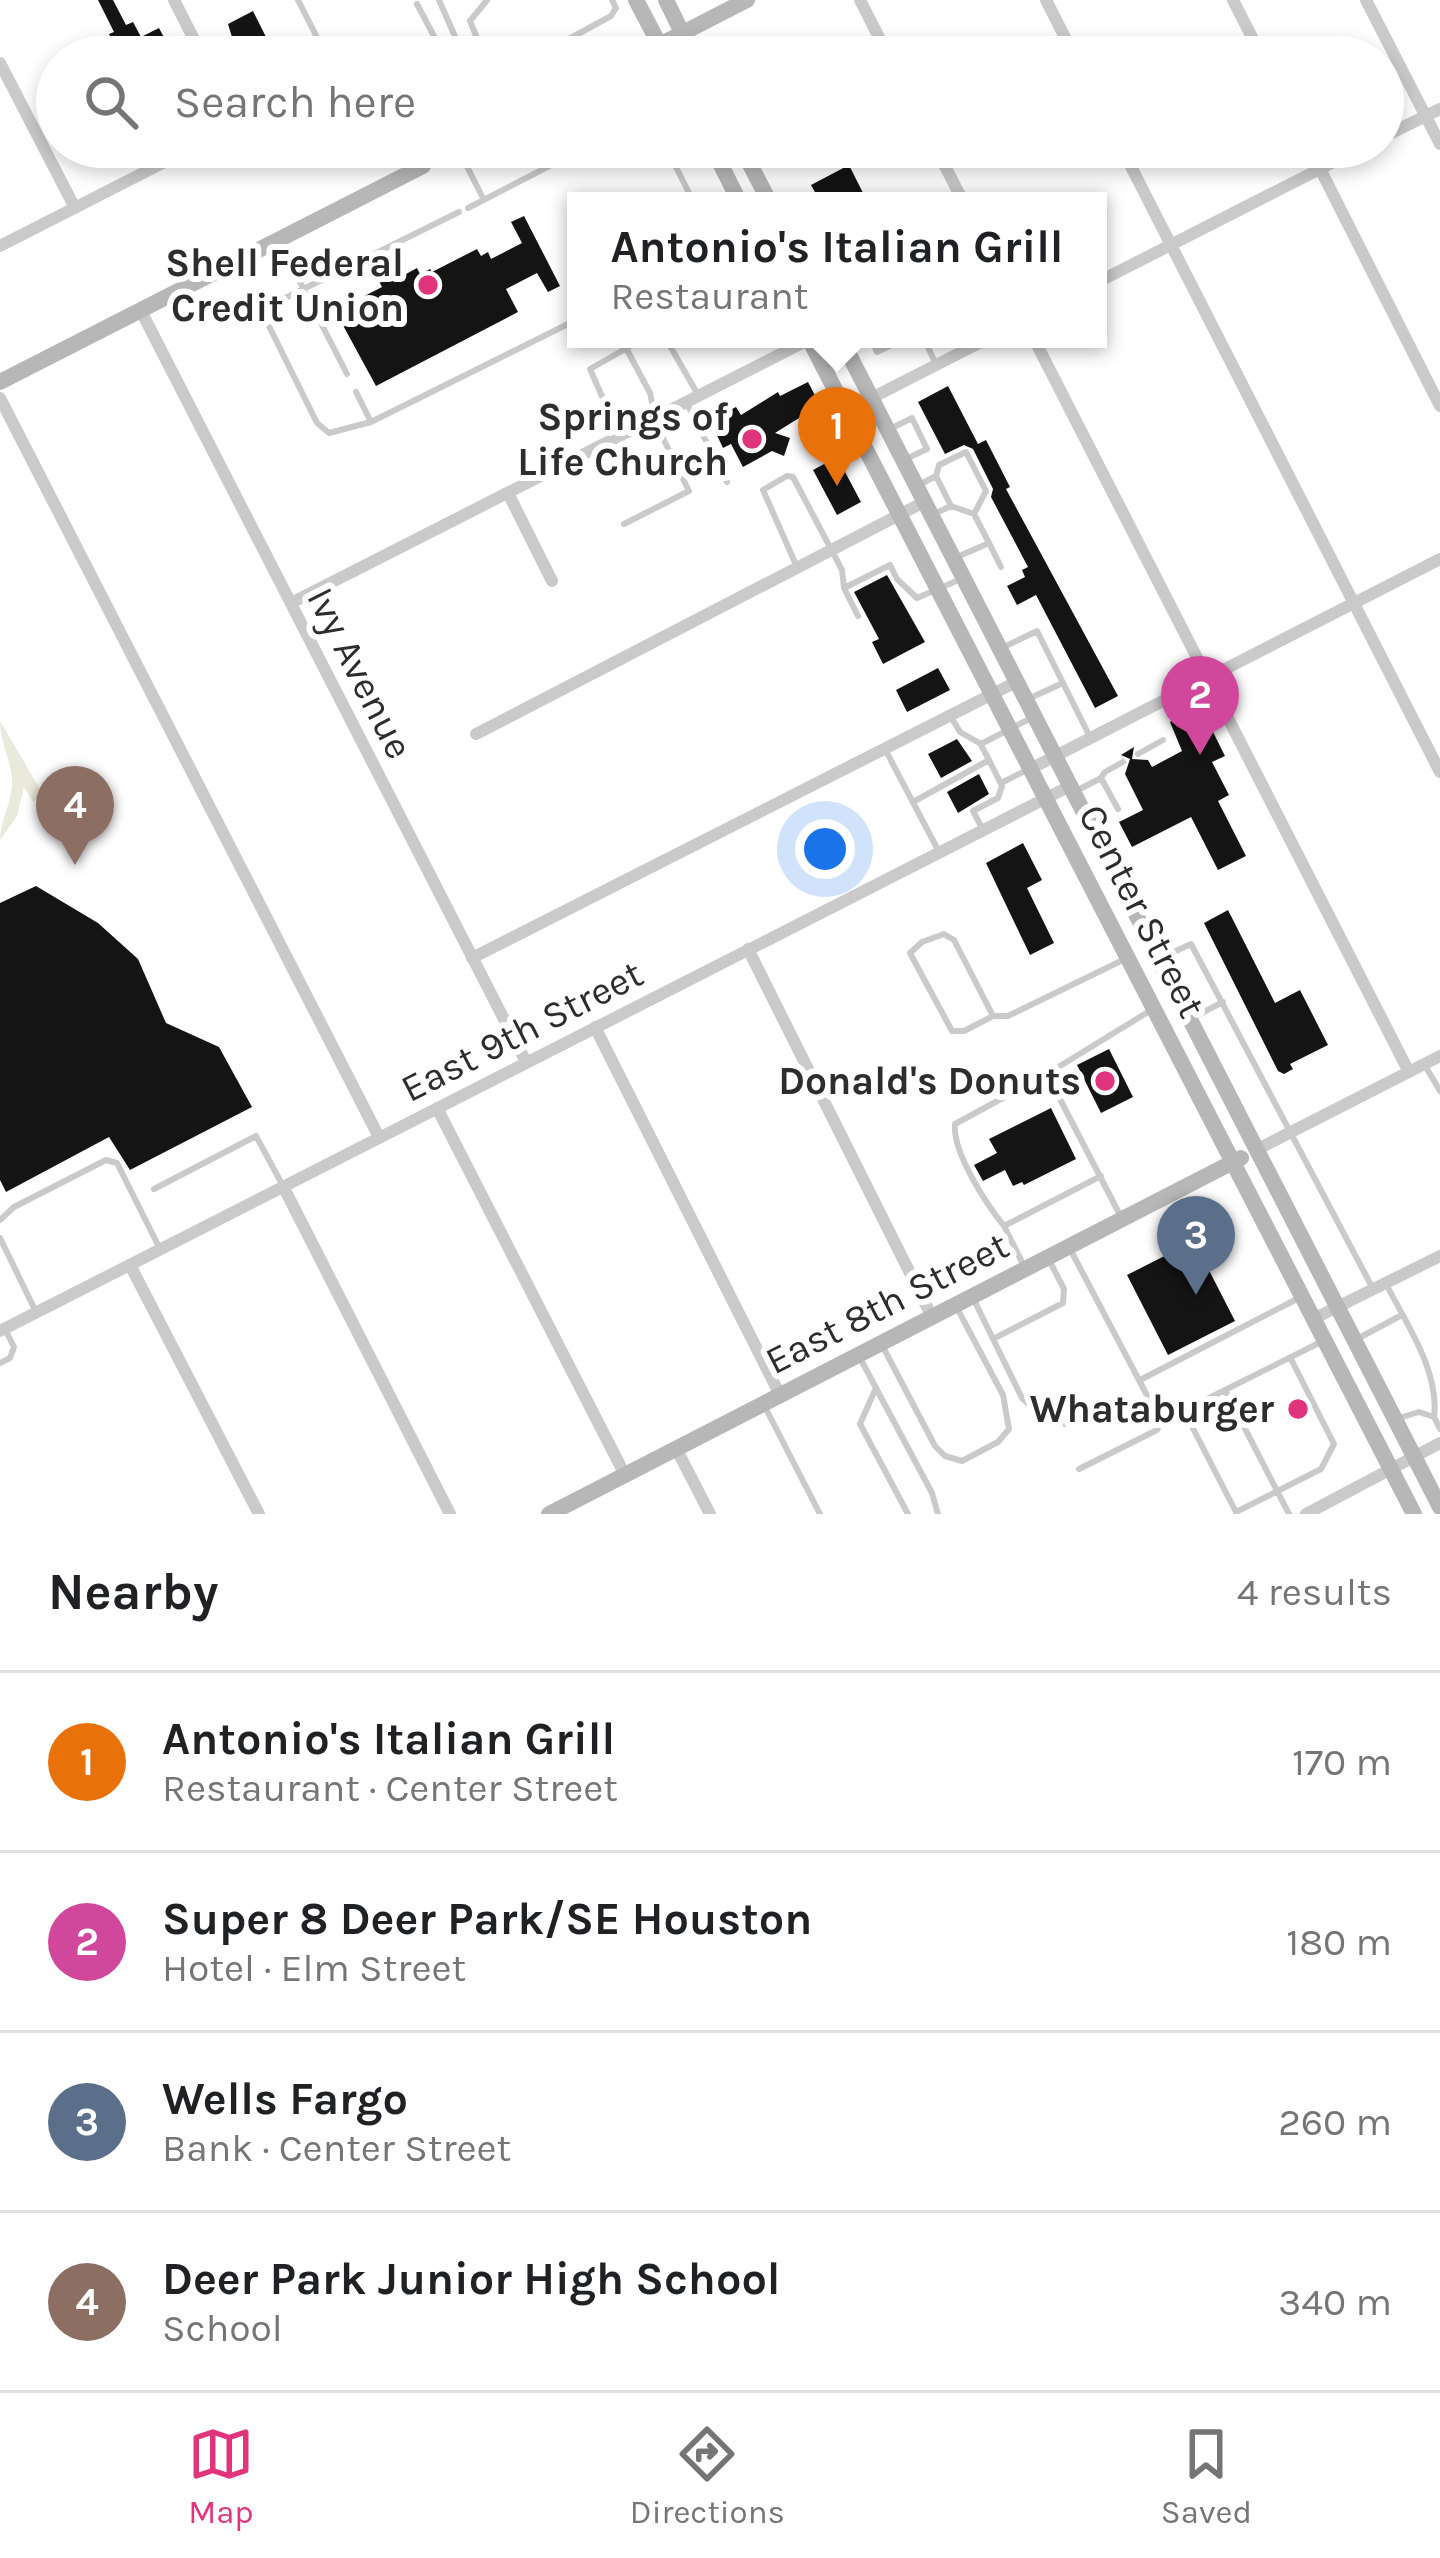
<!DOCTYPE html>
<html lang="en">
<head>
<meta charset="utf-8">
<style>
	:root { --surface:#fff; --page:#f2f2f2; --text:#202124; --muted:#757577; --line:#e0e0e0; --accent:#e0347c }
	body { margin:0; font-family:Karla,sans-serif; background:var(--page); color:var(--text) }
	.you { position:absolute; left:825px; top:849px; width:42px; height:42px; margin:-30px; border:9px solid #fff; border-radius:50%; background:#1a73e8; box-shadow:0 0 0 18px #1a73e833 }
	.badge { display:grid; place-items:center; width:78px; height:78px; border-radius:50%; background:var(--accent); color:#fff; font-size:39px; font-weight:700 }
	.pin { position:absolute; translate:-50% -99px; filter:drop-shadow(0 3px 6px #0008) }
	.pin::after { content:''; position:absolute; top:63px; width:42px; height:36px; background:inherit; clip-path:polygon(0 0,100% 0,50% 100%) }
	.popup { position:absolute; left:567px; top:192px; width:540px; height:156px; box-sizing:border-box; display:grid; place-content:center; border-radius:0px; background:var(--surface); filter:drop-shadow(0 3px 9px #0005); font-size:39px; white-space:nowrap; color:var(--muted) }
	.popup b { font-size:45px; color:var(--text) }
	.popup::after { content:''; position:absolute; left:50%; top:100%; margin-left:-24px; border:24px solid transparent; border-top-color:var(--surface) }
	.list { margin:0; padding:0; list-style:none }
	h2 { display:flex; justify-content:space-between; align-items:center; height:156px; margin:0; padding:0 48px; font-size:51px }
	h2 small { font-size:39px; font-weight:400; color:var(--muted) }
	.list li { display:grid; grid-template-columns:78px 1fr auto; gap:36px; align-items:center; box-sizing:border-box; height:180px; padding:0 48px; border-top:3px solid var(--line) }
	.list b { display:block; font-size:45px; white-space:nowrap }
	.list p { margin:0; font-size:39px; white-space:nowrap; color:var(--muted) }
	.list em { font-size:39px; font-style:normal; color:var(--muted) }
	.icon { flex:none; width:66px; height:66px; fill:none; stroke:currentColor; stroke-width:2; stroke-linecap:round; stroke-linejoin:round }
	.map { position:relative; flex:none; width:1440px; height:1514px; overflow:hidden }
	.search { position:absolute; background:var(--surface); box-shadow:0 6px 18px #0003; left:36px; right:36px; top:36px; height:132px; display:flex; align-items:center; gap:30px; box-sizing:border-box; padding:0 42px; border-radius:66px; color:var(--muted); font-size:45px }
	.sheet { height:876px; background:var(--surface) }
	nav { display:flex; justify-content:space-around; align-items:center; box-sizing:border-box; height:168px; border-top:3px solid var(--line); background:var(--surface); font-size:33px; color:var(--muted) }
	nav a { display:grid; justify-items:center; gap:6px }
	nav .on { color:var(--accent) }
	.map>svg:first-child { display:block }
	.green { fill:#e9eadb }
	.building { fill:#141414 }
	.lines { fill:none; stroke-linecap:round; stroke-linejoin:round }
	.lane { stroke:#cacaca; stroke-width:6 }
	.street { stroke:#cacaca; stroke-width:12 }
	.secondary { stroke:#b7b7b7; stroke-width:16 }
	.poi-dot { fill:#e0347c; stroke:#fff; stroke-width:4.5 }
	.labels { text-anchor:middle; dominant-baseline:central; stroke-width:12; stroke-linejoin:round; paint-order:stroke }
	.poi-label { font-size:39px; font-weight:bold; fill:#2d2d2d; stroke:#fff; text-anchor:end }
	.street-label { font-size:39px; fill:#2d2d2d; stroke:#fff }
</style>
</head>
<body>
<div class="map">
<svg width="1440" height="1514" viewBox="0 0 1440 1514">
	<rect width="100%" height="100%" fill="#fff"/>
	<!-- green -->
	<path class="green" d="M 0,721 L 44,796 L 33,802 L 24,787 L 17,816 L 0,840 C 0,819 13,802 12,780 C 11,759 0,743 0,721 Z"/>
	<!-- building -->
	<path class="building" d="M 98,0 L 113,0 L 126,25 L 133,22 L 141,37 L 159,28 L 167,43 L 155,49 L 159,57 L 126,57 L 121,48 L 117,50 L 109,34 L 114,32 Z
		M 253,11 L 269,43 L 238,57 L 228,24 Z
		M 849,165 L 867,201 L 820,201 L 811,185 Z
		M 524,216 L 560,286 L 548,292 L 537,273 L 506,289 L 518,312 L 376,386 L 339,318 L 349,313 L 345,306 L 382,287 L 375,274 L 389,267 L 395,280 L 417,268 L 420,274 L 430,269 L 432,272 L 477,249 L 481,256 L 488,252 L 491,259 L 522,243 L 511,222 Z
		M 808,382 L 820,405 L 775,433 L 790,438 L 784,456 L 772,451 L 743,467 L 731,444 L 723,448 L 715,431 L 709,429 L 714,413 L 720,415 L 736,407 L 741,415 L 778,392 L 780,396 Z
		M 948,386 L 978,444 L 986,440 L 1010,487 L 1006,489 L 1118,696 L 1095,708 L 1036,595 L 1017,605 L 1007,586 L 1025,577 L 1022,570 L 1028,567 L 991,497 L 993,489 L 973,449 L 964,445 L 945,454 L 918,402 Z
		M 837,457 L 861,502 L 837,515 L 813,470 Z
		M 887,575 L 925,642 L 883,664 L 872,642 L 879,639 L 854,592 Z
		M 938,668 L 950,690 L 907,712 L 896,690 Z
		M 1200,706 L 1225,756 L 1212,762 L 1229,795 L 1218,801 L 1246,856 L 1218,870 L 1191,817 L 1132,847 L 1119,822 L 1143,810 L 1125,774 L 1130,759 L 1121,755 L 1134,747 L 1132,759 L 1148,760 L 1152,767 L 1182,751 L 1170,722 Z
		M 957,739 L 972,761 L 941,778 L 928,754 Z
		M 979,774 L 989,794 L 958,813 L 947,792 Z
		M 1023,843 L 1042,880 L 1027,888 L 1054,943 L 1030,955 L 986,863 Z
		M 36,886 L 98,923 L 138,959 L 166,1023 L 219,1047 L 252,1107 L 130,1170 L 109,1137 L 6,1192 L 0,1180 L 0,903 Z
		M 1228,910 L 1275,1003 L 1300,990 L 1328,1045 L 1290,1064 L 1293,1069 L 1284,1074 L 1278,1071 L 1204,923 Z
		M 1109,1049 L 1133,1097 L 1101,1113 L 1077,1065 Z
		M 1051,1108 L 1076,1159 L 1024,1185 L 1022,1182 L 1013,1186 L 1005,1170 L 983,1181 L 974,1165 L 997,1153 L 989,1139 Z
		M 1194,1241 L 1235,1321 L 1168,1355 L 1127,1275 Z"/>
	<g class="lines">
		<!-- lane -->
		<path class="lane" d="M 298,0 L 327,57
			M 439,0 L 464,57
			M 417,4 L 445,57
			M 485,57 L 470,21 L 487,0
			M 536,57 L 611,16 L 616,8 L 612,0
			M 404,147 L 415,166
			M 666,147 L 693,201
			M 458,149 L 484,200
			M 468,208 L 586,147
			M 280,243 L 347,374
			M 666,339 L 697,393
			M 871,339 L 877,352 L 904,339
			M 924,339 L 935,362
			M 356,392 L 371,422 L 576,320
			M 686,402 L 727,482
			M 371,422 L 329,433 L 317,423 L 261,310 L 459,212
			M 890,429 L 912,418 L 927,449 L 906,459
			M 619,435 L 590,369 L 643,339
			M 936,476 L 939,465 L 966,452 L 986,491 L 974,514
			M 919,485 L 936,476 L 951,506 L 934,514
			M 951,506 L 974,514 L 989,543 L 957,557
			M 624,524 L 689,491 L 657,426 L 650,393 L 626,348
			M 989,543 L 1001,567
			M 797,567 L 763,490 L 787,476 L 793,477 L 842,570 L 844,588 L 858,616
			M 844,588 L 890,565 L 897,579 L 917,598 L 961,579
			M 1002,648 L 1037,631 L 1089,735
			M 1028,699 L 1063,683
			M 951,717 L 960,732 L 981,744 L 1033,717
			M 886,751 L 938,850
			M 1138,754 L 1163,740
			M 1101,778 L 1105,772 L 1123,762
			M 1001,783 L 1029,769
			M 1078,790 L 1101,778 L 1118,809
			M 913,802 L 989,760 L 981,745
			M 983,830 L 973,811 L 998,798 L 1002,786 L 989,760
			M 1163,957 L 1191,944 L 1372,1287
			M 993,1016 L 964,1031 L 952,1031 L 910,953 L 922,942 L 944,934 L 954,940 L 993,1016 L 1008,1016 L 1125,959
			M 1194,1017 L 1223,1002
			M 1424,1064 L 1440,1091
			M 154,1189 L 256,1136 L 283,1186
			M 1121,1217 L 1047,1074 L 1153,1009
			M 0,1220 L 14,1207 L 106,1160 L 117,1163 L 160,1249
			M 1004,1226 C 987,1205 952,1152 955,1124 L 1047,1074
			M 0,1238 L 36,1312
			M 1069,1247 L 1161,1422 L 1321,1342
			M 1024,1266 L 1004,1226 L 1101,1176
			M 1386,1284 C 1406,1323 1440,1372 1434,1417
			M 974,1300 L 1022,1398 L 1037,1412 L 1065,1424 L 1106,1403
			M 993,1339 L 1063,1303 L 1064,1289 L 1048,1258
			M 1357,1339 L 1402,1315
			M 883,1347 L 935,1446 L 945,1456 L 962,1461 L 998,1442 L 1009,1429 L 1003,1395 L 957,1308
			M 860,1358 L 932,1493 L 938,1514
			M 0,1363 L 10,1358 L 14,1347 L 6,1331
			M 1140,1380 L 1299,1298
			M 875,1390 L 860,1424 L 908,1514
			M 1225,1390 L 1289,1514
			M 765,1407 L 820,1514
			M 1184,1411 L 1236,1512 L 1321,1469 L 1334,1444 L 1291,1359
			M 1399,1418 L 1419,1412 L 1434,1417 L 1440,1429
			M 1079,1469 L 1157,1430 L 1161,1422"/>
		<!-- street -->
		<path class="street" d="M 174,0 L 203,57
			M 860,0 L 889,57
			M 1046,0 L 1075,57
			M 1233,0 L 1262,57
			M 1366,0 L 1440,144
			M 0,63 L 75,208
			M 1383,137 L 1440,109
			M 935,147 L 963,201
			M 1121,147 L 1440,772
			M 1309,147 L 1440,406
			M 0,246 L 194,147
			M 1098,282 L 1363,147
			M 141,311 L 526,1062
			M 1034,339 L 1409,1072
			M 0,398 L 379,1137
			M 846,411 L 987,339
			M 508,493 L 552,581
			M 291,603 L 810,339
			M 476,734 L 924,502
			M 1032,768 L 1440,559
			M 748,949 L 932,1317
			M 472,958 L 1018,681
			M 595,1027 L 780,1395
			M 437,1108 L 625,1475
			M 1256,1150 L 1440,1056
			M 283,1186 L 450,1514
			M 130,1265 L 259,1514
			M 1313,1319 L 1440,1256
			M 0,1331 L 1072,785
			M 676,1448 L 710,1514
			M 1306,1514 L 1440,1443"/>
		<!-- secondary -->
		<path class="secondary" d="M 636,0 L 666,57
			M 666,0 L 694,57
			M 636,57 L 747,0
			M 712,147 L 739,201
			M 741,147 L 769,201
			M 434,160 L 460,147
			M 809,339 L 1414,1514
			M 841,339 L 1440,1507
			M 0,382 L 423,166
			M 549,1514 L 1241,1158"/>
	</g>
	<!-- markers -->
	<g class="poi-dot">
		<circle cx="428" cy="285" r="12"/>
		<circle cx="752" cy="439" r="12"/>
		<circle cx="1105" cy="1081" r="12"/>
		<circle cx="1298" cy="1409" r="12"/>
	</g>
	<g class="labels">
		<!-- poi labels -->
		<g class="poi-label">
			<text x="404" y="263">Shell Federal<tspan x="404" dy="45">Credit Union</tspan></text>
			<text x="728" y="417">Springs of<tspan x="728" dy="45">Life Church</tspan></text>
			<text x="1081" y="1081">Donald's Donuts</text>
			<text x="1274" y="1409">Whataburger</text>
		</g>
		<!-- street labels -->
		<g class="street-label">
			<text transform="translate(360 673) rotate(63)">Ivy Avenue</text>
			<text transform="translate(1142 911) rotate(63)">Center Street</text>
			<text transform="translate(522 1031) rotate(-27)">East 9th Street</text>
			<text transform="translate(887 1303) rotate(-27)">East 8th Street</text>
		</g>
	</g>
</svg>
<div class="you"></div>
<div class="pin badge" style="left:837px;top:486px;background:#e8710a">1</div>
<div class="popup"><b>Antonio's Italian Grill</b>Restaurant</div>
<div class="pin badge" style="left:1200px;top:755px;background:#d1479c">2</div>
<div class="pin badge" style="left:1196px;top:1295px;background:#5c6f8a">3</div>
<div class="pin badge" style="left:75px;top:865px;background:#8d6e63">4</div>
<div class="search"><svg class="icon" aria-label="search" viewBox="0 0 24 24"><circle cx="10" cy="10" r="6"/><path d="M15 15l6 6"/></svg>Search here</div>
</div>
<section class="sheet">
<h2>Nearby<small>4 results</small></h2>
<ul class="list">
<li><span class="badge" style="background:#e8710a">1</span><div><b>Antonio's Italian Grill</b><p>Restaurant · Center Street</p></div><em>170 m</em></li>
<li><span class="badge" style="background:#d1479c">2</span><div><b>Super 8 Deer Park/SE Houston</b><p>Hotel · Elm Street</p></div><em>180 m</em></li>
<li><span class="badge" style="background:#5c6f8a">3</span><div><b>Wells Fargo</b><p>Bank · Center Street</p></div><em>260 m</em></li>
<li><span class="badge" style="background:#8d6e63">4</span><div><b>Deer Park Junior High School</b><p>School</p></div><em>340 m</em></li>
</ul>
</section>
<nav>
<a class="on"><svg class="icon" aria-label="map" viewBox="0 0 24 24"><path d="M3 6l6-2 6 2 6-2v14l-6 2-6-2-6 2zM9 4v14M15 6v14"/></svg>Map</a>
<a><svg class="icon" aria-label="directions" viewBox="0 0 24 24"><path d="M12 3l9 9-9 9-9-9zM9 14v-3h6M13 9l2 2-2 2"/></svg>Directions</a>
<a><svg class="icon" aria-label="saved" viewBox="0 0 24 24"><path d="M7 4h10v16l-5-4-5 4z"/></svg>Saved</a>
</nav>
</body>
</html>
